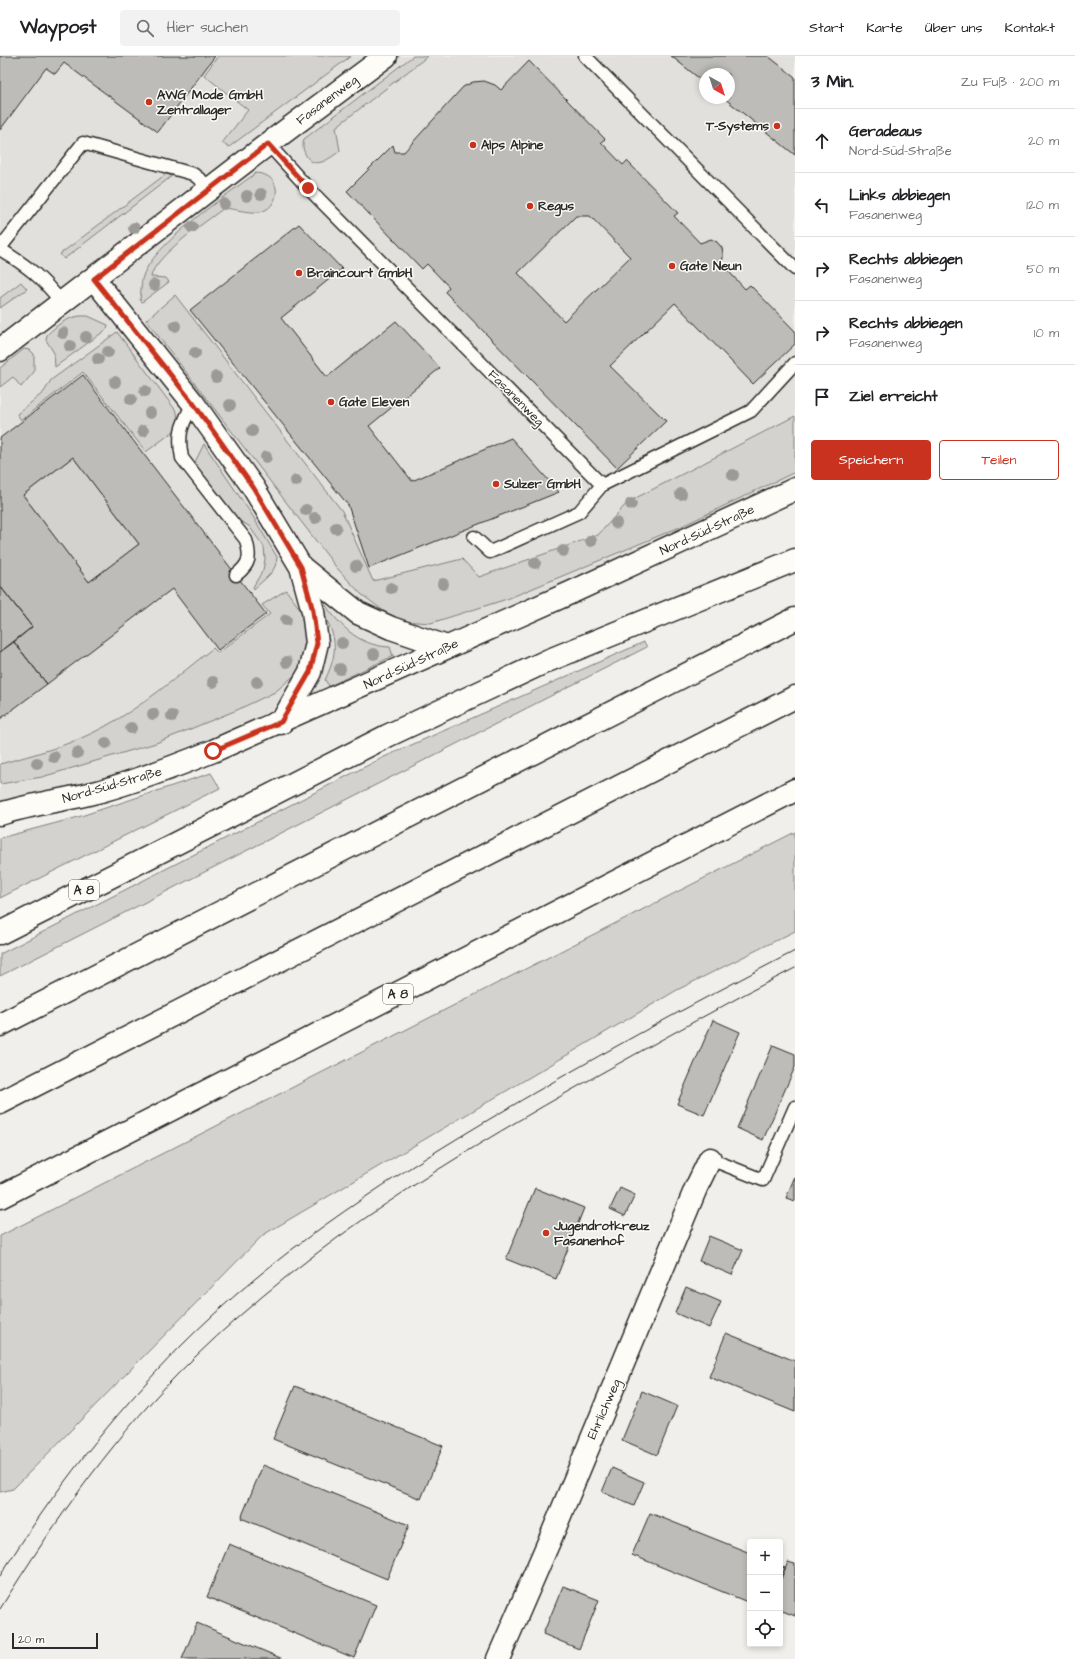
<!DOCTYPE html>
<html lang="de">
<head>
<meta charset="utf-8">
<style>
	:root { --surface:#fff; --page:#f2f2f2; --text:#202124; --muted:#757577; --line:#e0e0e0; --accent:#c8321e }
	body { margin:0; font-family:"Architects Daughter",sans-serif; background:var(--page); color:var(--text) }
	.controls { position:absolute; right:12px; bottom:12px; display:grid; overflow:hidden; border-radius:4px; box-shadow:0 2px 6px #0003 }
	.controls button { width:36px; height:36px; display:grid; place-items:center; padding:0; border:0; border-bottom:1px solid var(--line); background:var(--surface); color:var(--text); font:20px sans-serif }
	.compass { position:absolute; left:699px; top:12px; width:36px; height:36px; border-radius:50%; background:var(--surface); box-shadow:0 2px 6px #0003; rotate:141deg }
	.scale { position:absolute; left:12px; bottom:10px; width:86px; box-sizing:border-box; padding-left:4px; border:2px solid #2b2b2b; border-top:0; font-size:11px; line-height:14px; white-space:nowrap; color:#2b2b2b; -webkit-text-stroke:3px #fdfcf7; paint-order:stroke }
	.stop { position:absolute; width:12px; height:12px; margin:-9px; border:3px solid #c8321e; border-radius:50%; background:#fff }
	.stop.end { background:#c8321e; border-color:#fff; box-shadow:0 1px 4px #0008 }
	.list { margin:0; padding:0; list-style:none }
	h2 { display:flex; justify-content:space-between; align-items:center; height:52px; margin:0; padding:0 16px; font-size:17px }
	h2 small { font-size:13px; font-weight:400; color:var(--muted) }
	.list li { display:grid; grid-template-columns:26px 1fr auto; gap:12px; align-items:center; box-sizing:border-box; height:64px; padding:0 16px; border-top:1px solid var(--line) }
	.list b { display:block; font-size:15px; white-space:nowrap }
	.list p { margin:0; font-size:13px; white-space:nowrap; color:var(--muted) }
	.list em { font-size:13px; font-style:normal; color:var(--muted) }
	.actions { display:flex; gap:8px; padding:12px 16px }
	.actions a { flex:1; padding:9px 0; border:1px solid var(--accent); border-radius:4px; text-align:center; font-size:14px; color:var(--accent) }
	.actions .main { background:var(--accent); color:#fff }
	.icon { flex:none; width:22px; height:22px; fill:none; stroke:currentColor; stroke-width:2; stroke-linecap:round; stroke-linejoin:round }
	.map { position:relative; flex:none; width:795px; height:1603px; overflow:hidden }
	header { display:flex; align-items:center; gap:24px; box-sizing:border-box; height:56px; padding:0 20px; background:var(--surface); border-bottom:1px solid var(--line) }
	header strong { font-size:19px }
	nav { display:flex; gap:22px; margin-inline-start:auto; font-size:14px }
	.search { width:280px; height:36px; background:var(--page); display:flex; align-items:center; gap:10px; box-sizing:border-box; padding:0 14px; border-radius:4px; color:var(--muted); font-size:15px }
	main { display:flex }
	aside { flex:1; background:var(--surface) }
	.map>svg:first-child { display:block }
	.built { fill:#e1e0dc; fill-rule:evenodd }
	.green { fill:#d3d2cf; stroke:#7f7e7d }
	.building { fill:#bdbcb8; stroke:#2b2b2b; fill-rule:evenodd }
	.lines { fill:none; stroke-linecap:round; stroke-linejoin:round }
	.service-casing { stroke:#2b2b2b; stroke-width:15 }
	.minor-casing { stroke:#2b2b2b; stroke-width:25 }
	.secondary-casing { stroke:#2b2b2b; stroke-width:25 }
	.motorway-casing { stroke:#2b2b2b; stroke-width:25 }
	.service { stroke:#fdfcf7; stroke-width:12 }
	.minor { stroke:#fdfcf7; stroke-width:22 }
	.secondary { stroke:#fdfcf7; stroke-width:22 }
	.motorway { stroke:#fdfcf7; stroke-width:22 }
	.tram { stroke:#2b2b2b; stroke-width:1 }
	.tree { fill:#9b9a98 }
	.route { stroke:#c8321e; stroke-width:5 }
	.poi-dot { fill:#c8321e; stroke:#fdfcf7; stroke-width:1.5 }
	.labels { text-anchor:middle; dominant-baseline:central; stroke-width:3; stroke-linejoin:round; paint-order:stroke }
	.shield { fill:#fdfcf7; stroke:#6a6a68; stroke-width:1 }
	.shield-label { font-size:12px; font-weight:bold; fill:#2b2b2b }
	.poi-label { font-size:13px; font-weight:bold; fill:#2b2b2b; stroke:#fdfcf7; text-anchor:start }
	.street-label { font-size:13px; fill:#2b2b2b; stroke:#fdfcf7 }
</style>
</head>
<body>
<header>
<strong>Waypost</strong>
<div class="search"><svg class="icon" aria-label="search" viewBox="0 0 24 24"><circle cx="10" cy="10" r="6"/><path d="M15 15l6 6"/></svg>Hier suchen</div>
<nav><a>Start</a><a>Karte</a><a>Über uns</a><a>Kontakt</a></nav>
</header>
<main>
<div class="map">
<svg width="795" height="1603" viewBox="0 0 795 1603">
	<rect width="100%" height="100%" fill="#f0efeb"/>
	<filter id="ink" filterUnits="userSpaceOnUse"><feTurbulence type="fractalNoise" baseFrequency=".025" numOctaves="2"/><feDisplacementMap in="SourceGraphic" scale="8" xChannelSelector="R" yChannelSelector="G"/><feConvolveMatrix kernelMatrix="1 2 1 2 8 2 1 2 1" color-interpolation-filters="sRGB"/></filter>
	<g filter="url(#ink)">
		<!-- built -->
		<path class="built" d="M 0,0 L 795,0 L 795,433 L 213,695 L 0,752 ZM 705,18 L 729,18 L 729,42 L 705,42 Z"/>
		<!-- green -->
		<path class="green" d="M 218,0 L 351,0 L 229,91 L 222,87 L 248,54 L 204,19 Z
			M 413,0 L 428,0 L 336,71 L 340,95 C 330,102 316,114 307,101 C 303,95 302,90 304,83 Z
			M 256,117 C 286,119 279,154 259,156 C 248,157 235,153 224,152 C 206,166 154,200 151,221 L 166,222 L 169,226 L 142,246 L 140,244 C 141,237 141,229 142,223 C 150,190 228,138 256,117 Z
			M 166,118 L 172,120 L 64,203 L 60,198 Z
			M 21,226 L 27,233 L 0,252 L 0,242 Z
			M 175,239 L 342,455 L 373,525 L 462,503 L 479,521 L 598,479 L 628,446 L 795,360 L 795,416 L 680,471 L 507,543 L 431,567 L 403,565 L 385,556 L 361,538 L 336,511 L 146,264 Z
			M 80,260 L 88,260 L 108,269 L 107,273 L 55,311 L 54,297 L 46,284 L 47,279 C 57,269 66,262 80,260 Z
			M 117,276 L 177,356 L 178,366 L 174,375 L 146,396 L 83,316 L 21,364 L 17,358 L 44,336 L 51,324 Z
			M 24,293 L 30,294 L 34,298 L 34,316 L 21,331 L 13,321 L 0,331 L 0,312 Z
			M 204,388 L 252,459 L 277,501 C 277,516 264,523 254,533 L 253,531 L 263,514 L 265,503 L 264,491 L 249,470 L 236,463 L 194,408 Z
			M 73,401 L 139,488 L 89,526 L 23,439 Z
			M 286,534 L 303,557 L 308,595 L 297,617 L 275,636 L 237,654 L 156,687 L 42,721 L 0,728 L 0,708 C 35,698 72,689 104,671 C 143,650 178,620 213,592 L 218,597 L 270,558 L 262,549 Z
			M 321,542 C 337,567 357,590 390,591 L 393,600 L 329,630 L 325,624 C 342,589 334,576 316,545 Z
			M 644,586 L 647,591 L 0,920 L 0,898 L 382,702 Z
			M 211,717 L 220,732 L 0,842 L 0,782 L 75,762 Z
			M 795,776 L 795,875 L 677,934 L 263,1179 L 13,1433 L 0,1436 L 0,1180 Z"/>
		<!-- building -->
		<path class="building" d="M 0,0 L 215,0 L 158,76 L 64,7 L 55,18 L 46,12 L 0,74 Z
			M 671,0 L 768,0 L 795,21 L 795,99 L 724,42 L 729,42 L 729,18 L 705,18 L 705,27 Z
			M 529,5 L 605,83 L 601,86 L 623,109 L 627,105 L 678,157 L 674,160 L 700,187 L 711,183 L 717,186 L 722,192 L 723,197 L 723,203 L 720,206 L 745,233 L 750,229 L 795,275 L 795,288 L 753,328 L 675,247 L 610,310 L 666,365 L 617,412 L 445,236 L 449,231 L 427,208 L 422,213 L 347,135 L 393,89 L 395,96 L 404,96 L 463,31 L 473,26 L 484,25 L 495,29 L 501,34 ZM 576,160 L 590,160 L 630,201 L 564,265 L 518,217 Z
			M 299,168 L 342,213 L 281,262 L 327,321 L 396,265 L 440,312 L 369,370 L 412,425 L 511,382 L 559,436 L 369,512 L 348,449 L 190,254 Z
			M 83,319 L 266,558 L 218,594 L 172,533 L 47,628 L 14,586 L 32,571 L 0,530 L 0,382 ZM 73,401 L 139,488 L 89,526 L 23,439 Z
			M 0,530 L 32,571 L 0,596 Z
			M 14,586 L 47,628 L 0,663 L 0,596 Z
			M 713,964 L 740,976 L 704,1059 L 677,1048 Z
			M 773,989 L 795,998 L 795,1011 L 763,1084 L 737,1072 Z
			M 795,1120 L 795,1145 L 786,1142 Z
			M 535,1132 L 584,1152 L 556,1223 L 506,1203 Z
			M 620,1132 L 635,1139 L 625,1160 L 610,1153 Z
			M 709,1180 L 743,1194 L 732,1219 L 699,1205 Z
			M 686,1231 L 721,1246 L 709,1272 L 675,1257 Z
			M 726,1277 L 795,1305 L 795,1356 L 709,1321 Z
			M 295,1330 L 443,1390 L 421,1443 L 273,1383 Z
			M 642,1335 L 677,1350 L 657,1399 L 622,1384 Z
			M 263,1409 L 409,1469 L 387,1523 L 241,1462 Z
			M 612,1412 L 644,1426 L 634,1450 L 602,1436 Z
			M 650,1457 L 750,1497 L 750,1547 L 632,1499 Z
			M 229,1488 L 376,1549 L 354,1602 L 207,1541 Z
			M 788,1506 L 795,1508 L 795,1560 L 780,1554 L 780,1525 Z
			M 780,1510 L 785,1512 L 780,1525 Z
			M 563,1530 L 599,1544 L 579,1593 L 543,1578 Z
			M 197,1567 L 283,1603 L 182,1603 Z"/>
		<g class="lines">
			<defs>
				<path id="service" d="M 585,0 L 795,213
					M 268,88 L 308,132 L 602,429 L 751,355 L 795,307
					M 0,192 L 83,87 L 193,118 L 212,133
					M 0,193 C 28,211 41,220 62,247
					M 193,347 C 182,369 177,377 182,402 L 246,484 C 251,501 250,508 236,519
					M 474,481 L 490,496 L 579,456 L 602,429
					M 710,1103 L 763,1124 L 795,1051"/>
				<path id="minor" d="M 94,223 L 193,347 L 253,431 L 301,511 L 313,555 L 317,587 L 310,616 L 281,667
					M 0,294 L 268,88 L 386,0
					M 301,511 L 358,557 L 391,572 L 447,591
					M 498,1603 L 551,1481 L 696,1132 L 710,1103"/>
				<path id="secondary" d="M 0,758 C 33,747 68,744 101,735 C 139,724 176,710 213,695 L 570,537 L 795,433"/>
				<path id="motorway" d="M 0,877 L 387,680 L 547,605 L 795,504
					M 0,969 L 795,563
					M 0,1047 L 795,641
					M 0,1141 L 795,734"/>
			</defs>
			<!-- service casing -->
			<use href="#service" class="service-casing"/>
			<!-- minor casing -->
			<use href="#minor" class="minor-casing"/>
			<!-- secondary casing -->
			<use href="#secondary" class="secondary-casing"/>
			<!-- motorway casing -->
			<use href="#motorway" class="motorway-casing"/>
			<!-- service -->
			<use href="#service" class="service"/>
			<!-- minor -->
			<use href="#minor" class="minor"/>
			<!-- secondary -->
			<use href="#secondary" class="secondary"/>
			<!-- motorway -->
			<use href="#motorway" class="motorway"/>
			<!-- tram -->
			<path class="tram" d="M 0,1520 C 52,1437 112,1360 181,1290 C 269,1201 376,1131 483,1067 C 585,1006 690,949 795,895
				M 0,1553 C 56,1463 118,1375 194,1302 C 313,1186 454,1100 598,1019 C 663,983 728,946 795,912"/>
		</g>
		<!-- trees -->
		<g class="tree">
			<circle cx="261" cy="138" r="6"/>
			<circle cx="247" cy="140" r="6"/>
			<circle cx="224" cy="148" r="6"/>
			<circle cx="192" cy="171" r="6"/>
			<circle cx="134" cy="172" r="6"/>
			<circle cx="154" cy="229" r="6"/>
			<circle cx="175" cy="270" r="6"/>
			<circle cx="63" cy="277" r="6"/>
			<circle cx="86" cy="281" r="6"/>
			<circle cx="70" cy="290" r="6"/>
			<circle cx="108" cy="296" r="6"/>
			<circle cx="195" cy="297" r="6"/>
			<circle cx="98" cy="303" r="6"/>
			<circle cx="216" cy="321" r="6"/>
			<circle cx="115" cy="326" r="6"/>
			<circle cx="145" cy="335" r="6"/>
			<circle cx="131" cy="343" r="6"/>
			<circle cx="230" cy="349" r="6"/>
			<circle cx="150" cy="357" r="6"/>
			<circle cx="143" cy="375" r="6"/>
			<circle cx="252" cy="375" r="6"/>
			<circle cx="266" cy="401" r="6"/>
			<circle cx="733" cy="419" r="6"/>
			<circle cx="296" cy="425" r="6"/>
			<circle cx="681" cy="438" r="6"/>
			<circle cx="631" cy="448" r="6"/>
			<circle cx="306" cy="454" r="6"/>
			<circle cx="315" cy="462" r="6"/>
			<circle cx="616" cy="467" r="6"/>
			<circle cx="336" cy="472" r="6"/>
			<circle cx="591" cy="485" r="6"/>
			<circle cx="563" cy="495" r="6"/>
			<circle cx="535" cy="507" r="6"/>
			<circle cx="356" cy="510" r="6"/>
			<circle cx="443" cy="528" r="6"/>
			<circle cx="391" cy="532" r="6"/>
			<circle cx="286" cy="564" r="6"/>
			<circle cx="342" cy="587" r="6"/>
			<circle cx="374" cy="598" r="6"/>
			<circle cx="287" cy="606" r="6"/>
			<circle cx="340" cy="613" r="6"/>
			<circle cx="213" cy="626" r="6"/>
			<circle cx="257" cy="626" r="6"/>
			<circle cx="153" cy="658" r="6"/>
			<circle cx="172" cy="660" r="6"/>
			<circle cx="131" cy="672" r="6"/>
			<circle cx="106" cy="687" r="6"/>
			<circle cx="77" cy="697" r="6"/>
			<circle cx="54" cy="701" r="6"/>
			<circle cx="37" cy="707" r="6"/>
		</g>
	</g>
	<g class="lines" filter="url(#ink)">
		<!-- route -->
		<path class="route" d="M 213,695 L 281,666 L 310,616 L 317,587 L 313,555 L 301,511 L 253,431 L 193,347 L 94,223 L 268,88 L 308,132"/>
	</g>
	<!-- markers -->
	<g class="poi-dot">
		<circle cx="149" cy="46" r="4"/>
		<circle cx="777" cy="70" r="4"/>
		<circle cx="473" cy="89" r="4"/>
		<circle cx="530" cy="150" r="4"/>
		<circle cx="672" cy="210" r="4"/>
		<circle cx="299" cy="217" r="4"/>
		<circle cx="331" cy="346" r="4"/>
		<circle cx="496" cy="428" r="4"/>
		<circle cx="546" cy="1177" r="4"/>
	</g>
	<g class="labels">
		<!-- shield labels -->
		<g class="shield">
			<rect x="69" y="824" width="30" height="20" rx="3"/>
			<rect x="383" y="928" width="30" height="20" rx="3"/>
		</g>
		<g class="shield-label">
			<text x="84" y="834">A 8</text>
			<text x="398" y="938">A 8</text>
		</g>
		<!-- poi labels -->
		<g class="poi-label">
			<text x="157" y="39">AWG Mode GmbH<tspan x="157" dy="15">Zentrallager</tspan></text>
			<text x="769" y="70" text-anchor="end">T-Systems</text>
			<text x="481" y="89">Alps Alpine</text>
			<text x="538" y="150">Regus</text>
			<text x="680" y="210">Gate Neun</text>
			<text x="307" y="217">Braincourt GmbH</text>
			<text x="339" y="346">Gate Eleven</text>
			<text x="504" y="428">Sulzer GmbH</text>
			<text x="554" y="1170">Jugendrotkreuz<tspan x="554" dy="15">Fasanenhof</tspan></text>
		</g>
		<!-- street labels -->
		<g class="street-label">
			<text transform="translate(327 44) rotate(-37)">Fasanenweg</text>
			<text transform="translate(516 342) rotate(45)">Fasanenweg</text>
			<text transform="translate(707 474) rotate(-25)">Nord-Süd-Straße</text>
			<text transform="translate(411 608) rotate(-25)">Nord-Süd-Straße</text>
			<text transform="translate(112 729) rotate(-16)">Nord-Süd-Straße</text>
			<text transform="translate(604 1353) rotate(-66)">Ehrlichweg</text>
		</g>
	</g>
</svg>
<div class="controls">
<button>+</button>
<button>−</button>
<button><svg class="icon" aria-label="locate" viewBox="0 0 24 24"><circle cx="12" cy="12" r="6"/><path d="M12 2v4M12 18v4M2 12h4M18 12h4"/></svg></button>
</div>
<svg class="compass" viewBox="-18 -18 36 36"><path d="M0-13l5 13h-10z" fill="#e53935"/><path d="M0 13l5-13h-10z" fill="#757577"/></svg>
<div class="scale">20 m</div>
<div class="stop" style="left:213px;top:695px"></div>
<div class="stop end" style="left:308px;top:132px"></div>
</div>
<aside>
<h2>3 Min.<small>Zu Fuß · 200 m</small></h2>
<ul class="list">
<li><svg class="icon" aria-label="ahead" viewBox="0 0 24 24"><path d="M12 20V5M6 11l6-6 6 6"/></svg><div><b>Geradeaus</b><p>Nord-Süd-Straße</p></div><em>20 m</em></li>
<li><svg class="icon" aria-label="left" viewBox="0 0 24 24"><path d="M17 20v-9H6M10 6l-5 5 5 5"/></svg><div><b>Links abbiegen</b><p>Fasanenweg</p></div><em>120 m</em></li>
<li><svg class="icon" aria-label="right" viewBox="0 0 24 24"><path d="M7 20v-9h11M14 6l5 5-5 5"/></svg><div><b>Rechts abbiegen</b><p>Fasanenweg</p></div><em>50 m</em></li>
<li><svg class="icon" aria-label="right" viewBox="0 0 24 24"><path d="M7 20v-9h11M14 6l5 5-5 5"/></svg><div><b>Rechts abbiegen</b><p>Fasanenweg</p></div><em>10 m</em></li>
<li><svg class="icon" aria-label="arrive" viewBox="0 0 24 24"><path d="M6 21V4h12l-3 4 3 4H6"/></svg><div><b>Ziel erreicht</b></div></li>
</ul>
<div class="actions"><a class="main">Speichern</a><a>Teilen</a></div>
</aside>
</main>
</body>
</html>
